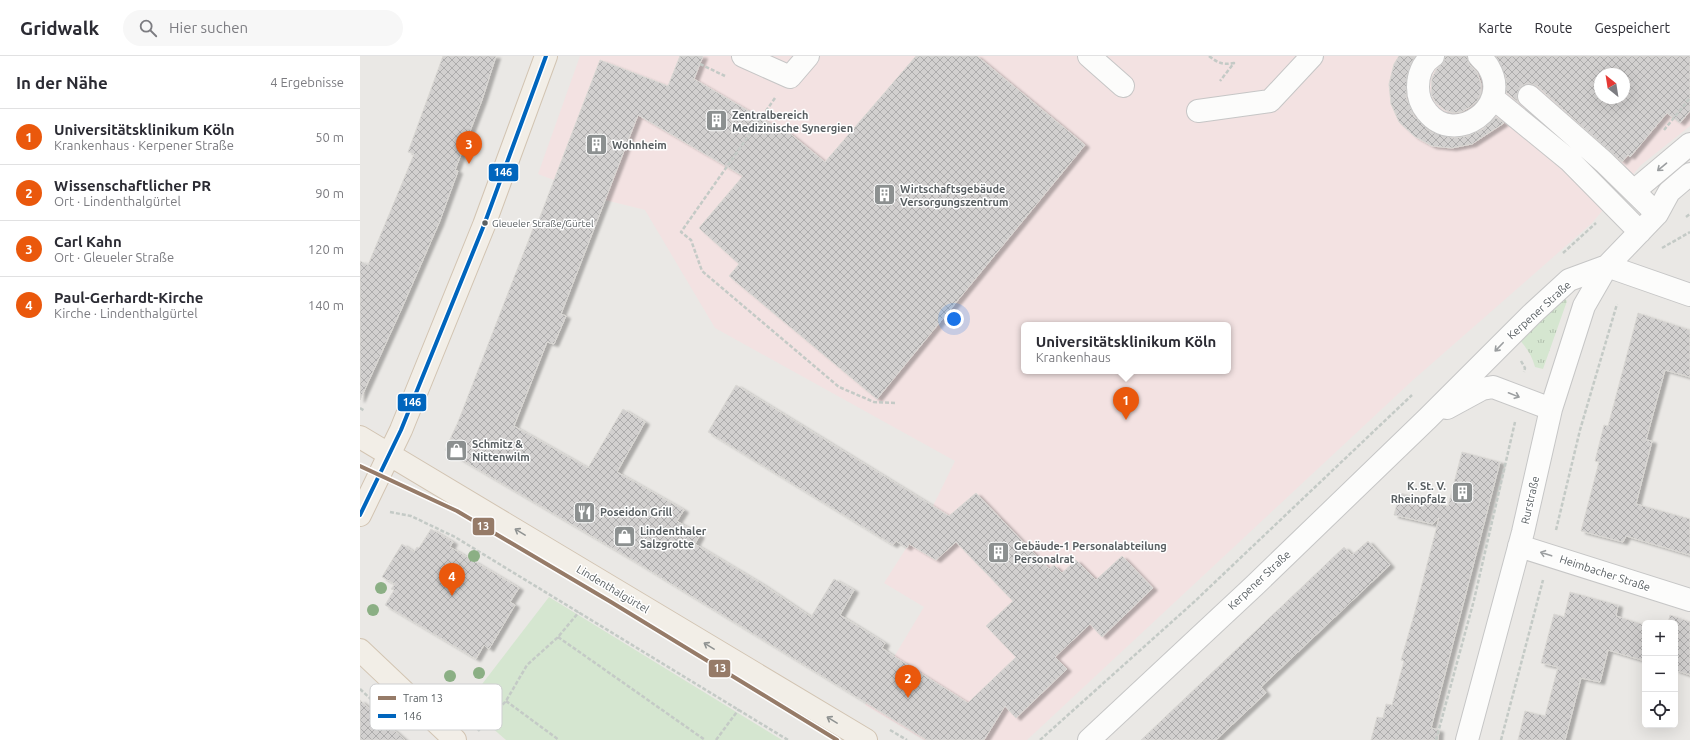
<!DOCTYPE html>
<html lang="de">
<head>
<meta charset="utf-8">
<style>
	:root { --surface:#fff; --page:#f7f7f7; --text:#2b2b33; --muted:#7c7c81; --line:#e1e1e2; --accent:#ea580c }
	body { margin:0; font-family:Ubuntu,sans-serif; background:var(--page); color:var(--text) }
	.controls { position:absolute; right:12px; bottom:12px; display:grid; overflow:hidden; border-radius:6px; box-shadow:0 4px 16px #0002 }
	.controls button { width:36px; height:36px; display:grid; place-items:center; padding:0; border:0; border-bottom:1px solid var(--line); background:var(--surface); color:var(--text); font:20px sans-serif }
	.compass { position:absolute; left:1234px; top:12px; width:36px; height:36px; border-radius:50%; background:var(--surface); box-shadow:0 4px 16px #0002; rotate:330deg }
	.you { position:absolute; left:594px; top:263px; width:14px; height:14px; margin:-10px; border:3px solid #fff; border-radius:50%; background:#1a73e8; box-shadow:0 0 0 6px #1a73e833 }
	.badge { display:grid; place-items:center; width:26px; height:26px; border-radius:50%; background:var(--accent); color:#fff; font-size:13px; font-weight:700 }
	.pin { position:absolute; translate:-50% -33px; filter:drop-shadow(0 1px 2px #0008) }
	.pin::after { content:''; position:absolute; top:21px; width:14px; height:12px; background:inherit; clip-path:polygon(0 0,100% 0,50% 100%) }
	.popup { position:absolute; left:661px; top:266px; width:210px; height:52px; box-sizing:border-box; display:grid; place-content:center; border-radius:6px; background:var(--surface); filter:drop-shadow(0 1px 3px #0005); font-size:13px; white-space:nowrap; color:var(--muted) }
	.popup b { font-size:15px; color:var(--text) }
	.popup::after { content:''; position:absolute; left:50%; top:100%; margin-left:-8px; border:8px solid transparent; border-top-color:var(--surface) }
	.list { margin:0; padding:0; list-style:none }
	h2 { display:flex; justify-content:space-between; align-items:center; height:52px; margin:0; padding:0 16px; font-size:17px }
	h2 small { font-size:13px; font-weight:400; color:var(--muted) }
	.list li { display:grid; grid-template-columns:26px 1fr auto; gap:12px; align-items:center; box-sizing:border-box; height:56px; padding:0 16px; border-top:1px solid var(--line) }
	.list b { display:block; font-size:15px; white-space:nowrap }
	.list p { margin:0; font-size:13px; white-space:nowrap; color:var(--muted) }
	.list em { font-size:13px; font-style:normal; color:var(--muted) }
	.icon { flex:none; width:22px; height:22px; fill:none; stroke:currentColor; stroke-width:2; stroke-linecap:round; stroke-linejoin:round }
	.map { position:relative; flex:none; width:1330px; height:684px; overflow:hidden }
	header { display:flex; align-items:center; gap:24px; box-sizing:border-box; height:56px; padding:0 20px; background:var(--surface); border-bottom:1px solid var(--line) }
	header strong { font-size:19px }
	nav { display:flex; gap:22px; margin-inline-start:auto; font-size:14px }
	.search { width:280px; height:36px; background:var(--page); display:flex; align-items:center; gap:10px; box-sizing:border-box; padding:0 14px; border-radius:22px; color:var(--muted); font-size:15px }
	main { display:flex }
	aside { flex:1; background:var(--surface) }
	.map>svg:first-child { display:block }
	.medical { fill:#f3e2e2; fill-rule:evenodd }
	.grass { fill:url(#grass-tufts) }
	.park { fill:#d5e6d0 }
	.building { fill:url(#building-cross-hatch); stroke:#dad8d4; fill-rule:evenodd; filter:url(#shadow) }
	.lines { fill:none; stroke-linecap:round; stroke-linejoin:round }
	.minor-casing { stroke:#c6c6c6; stroke-width:24 }
	.major-casing { stroke:#d2c4b2; stroke-width:24 }
	.path { stroke:#c4cac6; stroke-width:2.5; stroke-dasharray:4 2; stroke-linecap:butt }
	.minor { stroke:#fcfcfb; stroke-width:22 }
	.major { stroke:#f2eee7; stroke-width:22 }
	.bus-1-casing { stroke:#fff; stroke-width:7 }
	.bus-1 { stroke:#0065bd; stroke-width:4 }
	.tram-1-casing { stroke:#fff; stroke-width:7 }
	.tram-1 { stroke:#967b68; stroke-width:4 }
	.tree { fill:#8baf84 }
	.oneway { stroke:#9b9ea0 }
	.oneway2 { stroke:#8f9291 }
	.bus-dot { fill:#5a6063; stroke:#fff; stroke-width:1.5 }
	.labels { text-anchor:middle; dominant-baseline:central; stroke-width:3; stroke-linejoin:round; paint-order:stroke }
	.bus-label { font-size:10px; fill:#5a6063; stroke:#fff; text-anchor:start }
	.poi-label { font-size:11px; font-weight:bold; fill:#5a6063; stroke:#fff; text-anchor:start }
	.street-label { font-size:11px; fill:#5a6063; stroke:#fff }
	.key { fill:#fff; stroke:#cecfd0; stroke-width:1 }
	.key-label { font-size:11px; fill:#5a6063 }
	.line-badge { stroke:#fff; stroke-width:1.5 }
	.badge-label { font-size:11px; text-anchor:middle; font-weight:bold; fill:#fff }
</style>
</head>
<body>
<header>
<strong>Gridwalk</strong>
<div class="search"><svg class="icon" aria-label="search" viewBox="0 0 24 24"><circle cx="10" cy="10" r="6"/><path d="M15 15l6 6"/></svg>Hier suchen</div>
<nav><a>Karte</a><a>Route</a><a>Gespeichert</a></nav>
</header>
<main>
<aside>
<h2>In der Nähe<small>4 Ergebnisse</small></h2>
<ul class="list">
<li><span class="badge">1</span><div><b>Universitätsklinikum Köln</b><p>Krankenhaus · Kerpener Straße</p></div><em>50 m</em></li>
<li><span class="badge">2</span><div><b>Wissenschaftlicher PR</b><p>Ort · Lindenthalgürtel</p></div><em>90 m</em></li>
<li><span class="badge">3</span><div><b>Carl Kahn</b><p>Ort · Gleueler Straße</p></div><em>120 m</em></li>
<li><span class="badge">4</span><div><b>Paul-Gerhardt-Kirche</b><p>Kirche · Lindenthalgürtel</p></div><em>140 m</em></li>
</ul>
</aside>
<div class="map">
<svg width="1330" height="684" viewBox="0 0 1330 684">
	<defs>
		<pattern id="grass-tufts" width="24" height="20" patternUnits="userSpaceOnUse"><rect width="24" height="20" fill="#d5e6d0"/><path d="M3 7l-1-3M5 7V3M7 7l1-3M15 17l-1-3M17 17v-4M19 17l1-3" fill="none" stroke="#b0beac"/></pattern>
		<pattern id="building-cross-hatch" width="8" height="8" patternUnits="userSpaceOnUse"><rect width="8" height="8" fill="#d2d0cf"/><path d="M0 0l8 8M0 8l8-8" fill="none" stroke="#adacac"/></pattern>
		<filter id="shadow"><feDropShadow dx="4.5" dy="2.5" stdDeviation="1" flood-color="#0004"/></filter>
	</defs>
	<rect width="100%" height="100%" fill="#eae8e5"/>
	<!-- medical -->
	<path class="medical" d="M 220,0 L 1330,0 L 1330,70 L 1281,109 L 1232,167 L 1053,324 L 667,684 L 564,684 L 505,649 L 564,551 L 524,527 L 573,450 L 595,405 L 355,272 L 285,154 L 245,144 L 178,118 ZM 1240,18 L 1264,18 L 1264,42 L 1240,42 ZM 664,269 L 868,269 L 868,315 L 664,315 Z"/>
	<!-- grass -->
	<path class="grass" d="M 1202,240 L 1207,245 L 1183,313 L 1175,311 C 1172,299 1166,291 1158,282 Z"/>
	<!-- park -->
	<path class="park" d="M 189,541 L 422,684 L 146,684 L 106,649 Z"/>
	<!-- building -->
	<path class="building" d="M 83,0 L 136,0 L 122,44 L 95,114 L 98,115 L 79,167 L 41,254 L 0,344 L 0,205 L 8,209 L 43,125 L 54,98 L 48,96 Z
		M 320,0 L 343,0 L 334,23 L 421,74 L 423,72 L 465,106 L 556,0 L 617,0 L 725,89 L 517,343 L 369,220 L 379,208 L 339,172 L 383,120 L 278,59 L 201,258 L 206,260 L 194,288 L 187,286 L 154,370 L 228,412 L 263,353 L 285,366 L 257,416 L 324,454 L 317,465 L 340,479 L 335,488 L 402,528 L 451,561 L 474,523 L 494,534 L 480,559 L 525,587 L 522,592 L 535,601 L 608,647 L 656,601 L 626,570 L 653,545 L 596,486 L 576,504 L 549,488 L 547,492 L 536,485 L 533,489 L 348,376 L 376,329 L 589,460 L 616,437 L 689,513 L 694,509 L 702,517 L 716,504 L 736,524 L 762,500 L 793,532 L 742,581 L 730,568 L 695,601 L 707,613 L 656,662 L 645,650 L 624,684 L 567,684 L 271,503 L 85,394 L 98,366 L 176,165 L 178,166 L 240,4 L 308,30 Z
		M 1039,0 L 1055,0 L 1050,10 L 1047,20 L 1046,41 L 1054,60 L 1071,76 L 1093,82 L 1107,80 L 1123,73 L 1136,61 L 1144,67 L 1112,88 L 1092,92 L 1072,90 L 1054,80 L 1039,66 L 1031,48 L 1029,28 L 1034,8 Z
		M 1085,0 L 1107,0 L 1109,8 L 1117,16 L 1121,28 L 1121,37 L 1117,45 L 1110,51 L 1101,56 L 1093,57 L 1085,54 L 1076,47 L 1071,38 L 1072,22 L 1076,14 L 1084,5 Z
		M 1136,0 L 1330,0 L 1330,55 L 1320,67 L 1307,57 L 1270,101 L 1268,99 L 1262,106 L 1177,30 L 1172,28 L 1165,28 L 1160,31 L 1157,38 L 1157,44 L 1159,47 L 1146,36 L 1146,22 ZM 1240,18 L 1264,18 L 1264,42 L 1240,42 Z
		M 1278,257 L 1330,274 L 1330,321 L 1305,314 L 1286,384 L 1292,385 L 1276,448 L 1330,463 L 1330,499 L 1266,480 L 1263,486 L 1221,475 L 1239,406 L 1235,405 L 1244,369 L 1248,370 Z
		M 1102,396 L 1140,406 L 1071,672 L 1079,674 L 1078,684 L 1011,684 L 1017,661 L 1023,662 L 1026,648 L 1032,649 L 1044,605 L 1041,604 L 1054,559 L 1079,462 L 1073,468 L 1034,459 L 1040,437 L 1088,450 Z
		M 71,473 L 93,486 L 90,491 L 159,532 L 150,546 L 155,549 L 129,593 L 124,589 L 116,603 L 25,549 L 34,534 L 31,533 L 35,528 L 22,521 L 42,488 L 54,496 L 57,491 L 59,492 Z
		M 1008,485 L 1030,509 L 901,631 L 906,637 L 856,684 L 781,684 L 984,491 L 992,499 Z
		M 1210,536 L 1258,549 L 1256,560 L 1285,569 L 1285,605 L 1248,594 L 1240,626 L 1221,622 L 1205,684 L 1158,684 L 1165,655 L 1185,660 L 1198,611 L 1181,607 L 1194,558 L 1204,561 Z
		M 1310,559 L 1330,566 L 1330,619 L 1315,614 L 1315,567 L 1308,567 Z
		M 0,644 L 45,684 L 0,684 Z"/>
	<g class="lines">
		<defs>
			<path id="minor" d="M 383,0 L 430,21 L 448,0
				M 729,0 L 763,30
				M 1073,0 C 1062,7 1058,20 1058,31 C 1058,41 1061,49 1067,56 C 1095,91 1152,51 1129,12 C 1127,7 1122,4 1119,0
				M 1169,40 L 1244,106 L 1297,158
				M 1133,42 L 1210,105 L 1280,176
				M 838,55 L 910,45 L 952,0
				M 1274,135 L 1330,88
				M 1247,210 L 1330,239
				M 1087,352 L 1122,333 L 1133,331 L 1191,353
				M 1159,490 L 1330,544
				M 729,684 L 894,530 L 1068,362 L 1172,258 L 1209,224 L 1247,210 L 1297,158 L 1309,136 L 1330,118
				M 1107,684 L 1163,476 L 1191,353 L 1224,250 L 1247,210"/>
			<path id="major" d="M 0,381 L 506,684
				M 0,459 L 41,374 L 124,169 L 186,0
				M 0,594 L 95,684"/>
		</defs>
		<!-- minor casing -->
		<use href="#minor" class="minor-casing"/>
		<!-- major casing -->
		<use href="#major" class="major-casing"/>
		<!-- path -->
		<path class="path" d="M 849,0 C 858,7 862,9 874,7 L 860,25
			M 340,8 L 365,20
			M 415,42 L 321,176 L 331,184 L 342,215 L 479,331 L 514,346 L 537,347
			M 1304,74 L 1330,42
			M 1326,161 L 1330,158
			M 1302,192 L 1330,176
			M 1203,197 L 1236,167
			M 1161,305 L 1165,312 L 1164,316
			M 0,352 L 5,355
			M 30,456 L 51,460 L 95,481 L 428,684
			M 1196,474 L 1220,374 L 1257,248
			M 198,581 L 345,684
			M 0,633 L 14,646
			M 146,645 L 199,684
			M 530,674 L 547,684
			M 118,675 L 146,645 L 167,609 L 198,581 L 219,556
			M 356,684 L 379,653
			M 680,684 L 834,546 L 1052,339
			M 1076,684 L 1114,544 L 1155,366
			M 1141,684 L 1183,524"/>
		<!-- minor -->
		<use href="#minor" class="minor"/>
		<!-- major -->
		<use href="#major" class="major"/>
		<defs>
			<path id="bus-1" d="M 0,459 L 41,374 L 124,169 L 186,0"/>
		</defs>
		<!-- bus-1 casing -->
		<use href="#bus-1" class="bus-1-casing"/>
		<!-- bus-1 -->
		<use href="#bus-1" class="bus-1"/>
		<defs>
			<path id="tram-1" d="M 0,410 L 97,455 L 251,546 L 477,684"/>
		</defs>
		<!-- tram-1 casing -->
		<use href="#tram-1" class="tram-1-casing"/>
		<!-- tram-1 -->
		<use href="#tram-1" class="tram-1"/>
	</g>
	<!-- trees -->
	<g class="tree">
		<circle cx="114" cy="500" r="6"/>
		<circle cx="21" cy="532" r="6"/>
		<circle cx="13" cy="554" r="6"/>
		<circle cx="119" cy="617" r="6"/>
		<circle cx="90" cy="620" r="6"/>
	</g>
	<!-- one-way arrows -->
	<defs><path id="oneway-shaft" d="M-6 0H5M1.5-3L5.5 0L1.5 3" fill="none" stroke-width="1.6" stroke-linecap="round" stroke-linejoin="round"/></defs>
	<g class="oneway">
		<use href="#oneway-shaft" transform="translate(1302 111) rotate(140)"/>
		<use href="#oneway-shaft" transform="translate(1139 291) rotate(134)"/>
		<use href="#oneway-shaft" transform="translate(1154 339) rotate(22)"/>
		<use href="#oneway-shaft" transform="translate(1186 498) rotate(-162)"/>
	</g>
	<g class="oneway2">
		<use href="#oneway-shaft" transform="translate(160 476) rotate(-149)"/>
		<use href="#oneway-shaft" transform="translate(349 590) rotate(-149)"/>
		<use href="#oneway-shaft" transform="translate(472 664) rotate(-149)"/>
	</g>
	<!-- icons -->
	<defs>
		<symbol id="building-square" viewBox="-11 -11 22 22"><rect x="-9" y="-9" width="18" height="18" rx="4" fill="#8c9090" stroke="#fff"/><path d="M-4-6H4V6H1V3H-1V6H-4ZM-2.5-4.3h1.7v1.8h-1.7ZM.8-4.3h1.7v1.8H.8ZM-2.5-1h1.7V.8h-1.7ZM.8-1h1.7V.8H.8Z" fill="#fff"/></symbol>
		<symbol id="shop-square" viewBox="-11 -11 22 22"><rect x="-9" y="-9" width="18" height="18" rx="4" fill="#8c9090" stroke="#fff"/><path d="M-5-2.5h2.3a2.7 3.5 0 0 1 5.4 0H5L5.5 6h-11ZM-1.5-2.5h3a1.5 2.3 0 0 0-3 0Z" fill="#fff"/></symbol>
		<symbol id="restaurant-square" viewBox="-11 -11 22 22"><rect x="-9" y="-9" width="18" height="18" rx="4" fill="#8c9090" stroke="#fff"/><path d="M-5-6h1v4h1v-4h1v4h1v-4h1v5L-1.5 .5V6h-2V.5L-5-1ZM5-6V6H3V1.5H1.5Q1.5-4 5-6Z" fill="#fff"/></symbol>
	</defs>
	<g fill-rule="evenodd">
		<use href="#building-square" x="344" y="52" width="25" height="25"/>
		<use href="#building-square" x="224" y="76" width="25" height="25"/>
		<use href="#building-square" x="512" y="126" width="25" height="25"/>
		<use href="#shop-square" x="84" y="382" width="25" height="25"/>
		<use href="#building-square" x="1090" y="424" width="25" height="25"/>
		<use href="#restaurant-square" x="212" y="444" width="25" height="25"/>
		<use href="#shop-square" x="252" y="468" width="25" height="25"/>
		<use href="#building-square" x="626" y="484" width="25" height="25"/>
	</g>
	<!-- markers -->
	<circle class="bus-dot" cx="125" cy="167" r="3.5"/>
	<g class="labels">
		<!-- bus labels -->
		<g class="bus-label">
			<text x="132" y="167">Gleueler Straße/Gürtel</text>
		</g>
		<!-- poi labels -->
		<g class="poi-label">
			<text x="372" y="59">Zentralbereich<tspan x="372" dy="13">Medizinische Synergien</tspan></text>
			<text x="252" y="89">Wohnheim</text>
			<text x="540" y="133">Wirtschaftsgebäude<tspan x="540" dy="13">Versorgungszentrum</tspan></text>
			<text x="112" y="388">Schmitz &amp;<tspan x="112" dy="13">Nittenwilm</tspan></text>
			<text x="1086" y="430" text-anchor="end">K. St. V.<tspan x="1086" dy="13">Rheinpfalz</tspan></text>
			<text x="240" y="456">Poseidon Grill</text>
			<text x="280" y="475">Lindenthaler<tspan x="280" dy="13">Salzgrotte</tspan></text>
			<text x="654" y="490">Gebäude-1 Personalabteilung<tspan x="654" dy="13">Personalrat</tspan></text>
		</g>
		<!-- street labels -->
		<g class="street-label">
			<text transform="translate(1179 254) rotate(-42)">Kerpener Straße</text>
			<text transform="translate(1170 444) rotate(-77)">Rurstraße</text>
			<text transform="translate(1245 517) rotate(18)">Heimbacher Straße</text>
			<text transform="translate(899 524) rotate(-43)">Kerpener Straße</text>
			<text transform="translate(253 533) rotate(31)">Lindenthalgürtel</text>
		</g>
	</g>
	<!-- legend -->
	<rect x="10" y="628" width="132" height="46" rx="6" class="key"/>
	<rect x="18" y="640" width="18" height="4" fill="#967b68"/>
	<rect x="18" y="658" width="18" height="4" fill="#0065bd"/>
	<g class="key-label">
		<text x="43" y="646">Tram 13</text>
		<text x="43" y="664">146</text>
	</g>
	<g class="line-badge">
		<rect x="128" y="107" width="31" height="19" rx="4" fill="#0065bd"/>
		<rect x="37" y="337" width="30" height="19" rx="4" fill="#0065bd"/>
		<rect x="112" y="461" width="23" height="19" rx="4" fill="#967b68"/>
		<rect x="348" y="603" width="23" height="19" rx="4" fill="#967b68"/>
	</g>
	<g class="badge-label">
		<text x="143" y="120">146</text>
		<text x="52" y="350">146</text>
		<text x="123" y="474">13</text>
		<text x="360" y="616">13</text>
	</g>
</svg>
<div class="controls">
<button>+</button>
<button>−</button>
<button><svg class="icon" aria-label="locate" viewBox="0 0 24 24"><circle cx="12" cy="12" r="6"/><path d="M12 2v4M12 18v4M2 12h4M18 12h4"/></svg></button>
</div>
<svg class="compass" viewBox="-18 -18 36 36"><path d="M0-13l5 13h-10z" fill="#e53935"/><path d="M0 13l5-13h-10z" fill="#7c7c81"/></svg>
<div class="you"></div>
<div class="pin badge" style="left:766px;top:364px">1</div>
<div class="popup"><b>Universitätsklinikum Köln</b>Krankenhaus</div>
<div class="pin badge" style="left:548px;top:642px">2</div>
<div class="pin badge" style="left:109px;top:108px">3</div>
<div class="pin badge" style="left:92px;top:540px">4</div>
</div>
</main>
</body>
</html>
